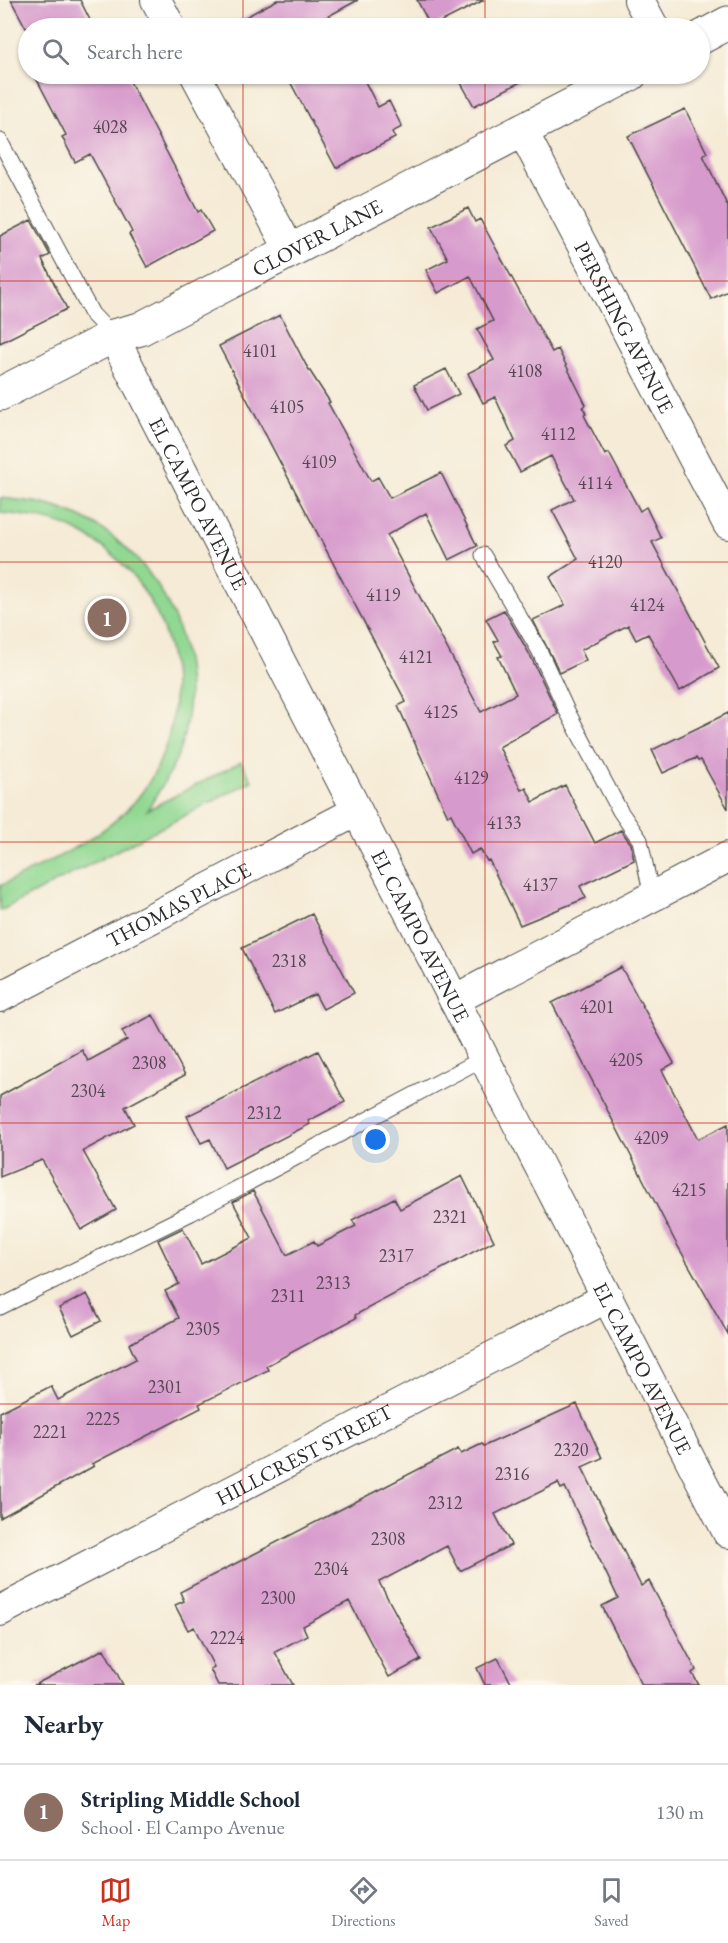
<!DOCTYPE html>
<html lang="en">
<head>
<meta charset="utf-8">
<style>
	:root { --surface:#fff; --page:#f2f2f3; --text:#1f2937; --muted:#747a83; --line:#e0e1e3; --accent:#c8321e }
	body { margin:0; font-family:"EB Garamond",serif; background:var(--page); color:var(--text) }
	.you { position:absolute; left:376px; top:1140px; width:21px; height:21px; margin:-15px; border:4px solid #fff; border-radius:50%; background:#1a73e8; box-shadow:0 0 0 9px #1a73e833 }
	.badge { display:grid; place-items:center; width:39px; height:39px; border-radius:50%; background:var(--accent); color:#fff; font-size:20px; font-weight:700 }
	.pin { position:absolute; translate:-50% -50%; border:3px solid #fff; box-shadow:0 2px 6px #0006 }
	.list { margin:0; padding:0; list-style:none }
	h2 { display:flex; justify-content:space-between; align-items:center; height:78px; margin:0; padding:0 24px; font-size:26px }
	h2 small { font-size:20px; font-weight:400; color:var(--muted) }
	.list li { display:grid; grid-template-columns:39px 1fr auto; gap:18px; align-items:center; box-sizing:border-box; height:96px; padding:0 24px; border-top:2px solid var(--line) }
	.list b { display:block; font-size:22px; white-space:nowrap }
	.list p { margin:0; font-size:20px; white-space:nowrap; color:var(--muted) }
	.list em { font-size:20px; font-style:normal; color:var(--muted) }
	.icon { flex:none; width:33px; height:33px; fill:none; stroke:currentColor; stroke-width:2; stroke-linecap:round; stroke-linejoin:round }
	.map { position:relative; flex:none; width:728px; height:1685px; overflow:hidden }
	.search { position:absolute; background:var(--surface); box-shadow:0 2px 4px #0004; left:18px; right:18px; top:18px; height:66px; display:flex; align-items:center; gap:15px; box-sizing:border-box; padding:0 21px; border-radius:33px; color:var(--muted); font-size:22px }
	.sheet { height:174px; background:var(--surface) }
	nav { display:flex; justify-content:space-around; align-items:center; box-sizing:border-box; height:84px; border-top:2px solid var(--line); background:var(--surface); font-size:16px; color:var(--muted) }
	nav a { display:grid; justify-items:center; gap:3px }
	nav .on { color:var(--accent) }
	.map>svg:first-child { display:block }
	.green { fill:#91d892; stroke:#5e825e; stroke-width:1.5 }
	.building { fill:#d79acc }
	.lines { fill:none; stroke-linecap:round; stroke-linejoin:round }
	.service-casing { stroke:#494845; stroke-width:17 }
	.minor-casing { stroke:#494845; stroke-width:32 }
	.tertiary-casing { stroke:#494845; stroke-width:35 }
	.service { stroke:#fff; stroke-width:15 }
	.minor { stroke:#fff; stroke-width:30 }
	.tertiary { stroke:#fff; stroke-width:33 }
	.grid { fill:none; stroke:#c8321e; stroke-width:1.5; stroke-opacity:0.55 }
	.labels { text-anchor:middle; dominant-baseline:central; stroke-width:6; stroke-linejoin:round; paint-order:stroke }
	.number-label { font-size:18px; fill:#564753 }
	.street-label { font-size:21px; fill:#2b2b2b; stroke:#fbf7ec }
</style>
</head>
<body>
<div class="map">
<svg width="728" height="1685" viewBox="0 0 728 1685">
	<rect width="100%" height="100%" fill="#fbf7ec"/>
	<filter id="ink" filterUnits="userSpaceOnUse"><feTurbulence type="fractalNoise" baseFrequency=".0167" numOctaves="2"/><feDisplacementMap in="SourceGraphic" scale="12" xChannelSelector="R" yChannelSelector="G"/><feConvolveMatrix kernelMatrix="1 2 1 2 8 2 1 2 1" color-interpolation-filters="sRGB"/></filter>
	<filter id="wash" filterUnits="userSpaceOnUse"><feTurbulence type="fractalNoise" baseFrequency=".008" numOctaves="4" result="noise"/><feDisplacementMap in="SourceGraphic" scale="24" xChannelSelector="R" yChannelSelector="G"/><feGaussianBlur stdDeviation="1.35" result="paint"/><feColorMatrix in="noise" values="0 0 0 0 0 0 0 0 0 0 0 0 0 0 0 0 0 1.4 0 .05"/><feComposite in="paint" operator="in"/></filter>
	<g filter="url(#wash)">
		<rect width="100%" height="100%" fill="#f5ebd6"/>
		<!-- green -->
		<path class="green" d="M 0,498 C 20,500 40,502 58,508 C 156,540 210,648 181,746 C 174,769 160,789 147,810 L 241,762 L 252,781 L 0,911 L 0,886 C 50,860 109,838 143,791 C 204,705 172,581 79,532 C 54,519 27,515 0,513 Z"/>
		<g id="blocks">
			<!-- building -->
			<path class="building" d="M 11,0 L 80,0 L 94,28 L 26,28 Z
				M 277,0 L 358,0 L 321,20 L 326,28 L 225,28 Z
				M 417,0 L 484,0 L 431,27 Z
				M 34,74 L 126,74 L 198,212 L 201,210 L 213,231 L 147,267 L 129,234 L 132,232 L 90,154 L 75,162 L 62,137 L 66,135 Z
				M 286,74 L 361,74 L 378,107 L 389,101 L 402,127 L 392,132 L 395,138 L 336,168 Z
				M 456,74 L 536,74 L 474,106 Z
				M 685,109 L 707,153 L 703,155 L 728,207 L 728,291 L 711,299 L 628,136 Z
				M 468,208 L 475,222 L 480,219 L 552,352 L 558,349 L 586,405 L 583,407 L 586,414 L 584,415 L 605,455 L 609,453 L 640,511 L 646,507 L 661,538 L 652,542 L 719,668 L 680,691 L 648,634 L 636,640 L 628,625 L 581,650 L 586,660 L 560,673 L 533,620 L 565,605 L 550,577 L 578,559 L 552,510 L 574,499 L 551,456 L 520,472 L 506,446 L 515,441 L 495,397 L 483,403 L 468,373 L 494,360 L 477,329 L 493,321 L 470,276 L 438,293 L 426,270 L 448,259 L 431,227 Z
				M 31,220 L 50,255 L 42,259 L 67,309 L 0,343 L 0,236 Z
				M 280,315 L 306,365 L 330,402 L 328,403 L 371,481 L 378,477 L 390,498 L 441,473 L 477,546 L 449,560 L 426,513 L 387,535 L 481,712 L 516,694 L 498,657 L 502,656 L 494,642 L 498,640 L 486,619 L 504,610 L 530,655 L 558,714 L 499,747 L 521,790 L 526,788 L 533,802 L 565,785 L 595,843 L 621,830 L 631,844 L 634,860 L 580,886 L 586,898 L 520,925 L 489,860 L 487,861 L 480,849 L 471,854 L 451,814 L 448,816 L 398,706 L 406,702 L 219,346 Z
				M 446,369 L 459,394 L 427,410 L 414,385 Z
				M 728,713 L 728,809 L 701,760 L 698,761 L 696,758 L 663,773 L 652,750 Z
				M 312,914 L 354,993 L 323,1009 L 315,994 L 275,1014 L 242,948 Z
				M 621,967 L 674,1063 L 662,1070 L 698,1139 L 728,1124 L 728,1334 L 675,1241 L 552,1003 Z
				M 153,1015 L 185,1075 L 125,1107 L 134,1124 L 83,1151 L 116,1210 L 81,1230 L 42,1160 L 0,1177 L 0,1096 L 82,1050 L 88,1061 L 127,1040 L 122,1031 Z
				M 318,1051 L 345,1102 L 308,1121 L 310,1124 L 224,1168 L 210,1139 L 201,1143 L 187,1116 Z
				M 462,1176 L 494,1241 L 355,1315 L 356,1318 L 266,1366 L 268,1370 L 199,1404 L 201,1408 L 92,1464 L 94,1466 L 0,1518 L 0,1412 L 51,1386 L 58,1400 L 136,1359 L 129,1344 L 179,1318 L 165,1291 L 179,1284 L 158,1240 L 183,1228 L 201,1264 L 252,1238 L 233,1202 L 253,1191 L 287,1255 L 314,1241 L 317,1246 L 356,1226 L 352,1220 L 394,1198 L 400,1209 Z
				M 87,1294 L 101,1321 L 73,1335 L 59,1308 Z
				M 577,1404 L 602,1458 L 582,1467 L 641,1586 L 649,1581 L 696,1670 L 692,1673 L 699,1685 L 642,1685 L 602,1606 L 618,1598 L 565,1487 L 561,1489 L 558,1483 L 495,1514 L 511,1545 L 460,1571 L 447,1546 L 379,1582 L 421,1660 L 389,1677 L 349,1601 L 303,1626 L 307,1635 L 275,1652 L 293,1685 L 218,1685 L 210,1669 L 214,1667 L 194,1627 L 188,1630 L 175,1605 L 184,1601 L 180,1592 L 458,1449 L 461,1454 L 482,1444 L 484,1446 Z
				M 104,1649 L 123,1685 L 34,1685 Z
				M 498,1658 L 512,1685 L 485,1685 L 477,1668 Z"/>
		</g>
	</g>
	<g filter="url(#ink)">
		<use href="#blocks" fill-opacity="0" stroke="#494845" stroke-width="1.5"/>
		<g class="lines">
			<defs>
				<path id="service" d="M 0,141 L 92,314 L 113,336
					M 483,555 L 539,650 L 566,709 L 620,811 L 640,840 L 652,897
					M 0,1307 L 191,1213 L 484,1058"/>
				<g id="minor">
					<path d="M 156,0 L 171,28"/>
					<path d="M 639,0 L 654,28"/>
					<path d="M 195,74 L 291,252"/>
					<path id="s1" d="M 522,130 L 728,524"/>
					<path id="s2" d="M 113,336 L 728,1533"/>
					<path id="s3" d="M 0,997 L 357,811"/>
					<path d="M 454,1000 L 728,857"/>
					<path id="s4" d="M 0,1611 L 608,1297"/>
				</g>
				<g id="tertiary">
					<path d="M 700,38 L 728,23"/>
					<path id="s5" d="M 0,394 L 113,336 L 140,329 L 631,74"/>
				</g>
			</defs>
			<!-- service casing -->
			<use href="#service" class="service-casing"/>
			<!-- minor casing -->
			<use href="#minor" class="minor-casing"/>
			<!-- tertiary casing -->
			<use href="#tertiary" class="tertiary-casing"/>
			<!-- service -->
			<use href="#service" class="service"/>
			<!-- minor -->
			<use href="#minor" class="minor"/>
			<!-- tertiary -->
			<use href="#tertiary" class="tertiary"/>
		</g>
	</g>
	<!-- grid -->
	<path class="grid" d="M 243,0 L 243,28M 485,0 L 485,28M 243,74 L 243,1685M 485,74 L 485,1685M 0,281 L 728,281M 0,562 L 728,562M 0,842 L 728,842M 0,1123 L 728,1123M 0,1404 L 728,1404"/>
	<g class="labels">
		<!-- number labels -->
		<g class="number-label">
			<text x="110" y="126">4028</text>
			<text x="260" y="350">4101</text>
			<text x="525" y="370">4108</text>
			<text x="287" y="406">4105</text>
			<text x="558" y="433">4112</text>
			<text x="319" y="461">4109</text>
			<text x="595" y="482">4114</text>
			<text x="605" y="561">4120</text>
			<text x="383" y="594">4119</text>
			<text x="647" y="604">4124</text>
			<text x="416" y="656">4121</text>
			<text x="441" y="711">4125</text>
			<text x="471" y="777">4129</text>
			<text x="504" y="822">4133</text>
			<text x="540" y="884">4137</text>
			<text x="289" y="960">2318</text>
			<text x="597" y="1006">4201</text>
			<text x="626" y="1059">4205</text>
			<text x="149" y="1062">2308</text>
			<text x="88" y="1090">2304</text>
			<text x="264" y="1112">2312</text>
			<text x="651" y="1137">4209</text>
			<text x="689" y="1189">4215</text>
			<text x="450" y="1216">2321</text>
			<text x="396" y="1255">2317</text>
			<text x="333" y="1282">2313</text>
			<text x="288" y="1295">2311</text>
			<text x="203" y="1328">2305</text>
			<text x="165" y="1386">2301</text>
			<text x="103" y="1418">2225</text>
			<text x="50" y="1431">2221</text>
			<text x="571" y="1449">2320</text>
			<text x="512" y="1473">2316</text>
			<text x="445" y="1502">2312</text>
			<text x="388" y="1538">2308</text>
			<text x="331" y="1568">2304</text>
			<text x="278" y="1597">2300</text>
			<text x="227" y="1637">2224</text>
		</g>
		<!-- street labels -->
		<g class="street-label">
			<text stroke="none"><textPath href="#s5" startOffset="354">CLOVER LANE</textPath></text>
			<text stroke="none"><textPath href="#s1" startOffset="222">PERSHING AVENUE</textPath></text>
			<text stroke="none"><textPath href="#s2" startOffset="188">EL CAMPO AVENUE</textPath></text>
			<text stroke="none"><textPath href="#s3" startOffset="201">THOMAS PLACE</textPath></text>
			<text stroke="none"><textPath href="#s2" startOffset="674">EL CAMPO AVENUE</textPath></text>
			<text stroke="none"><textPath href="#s2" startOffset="1160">EL CAMPO AVENUE</textPath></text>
			<text stroke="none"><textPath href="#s4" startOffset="342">HILLCREST STREET</textPath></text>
		</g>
	</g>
</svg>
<div class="you"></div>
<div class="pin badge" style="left:107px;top:618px;background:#8d6e63">1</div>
<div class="search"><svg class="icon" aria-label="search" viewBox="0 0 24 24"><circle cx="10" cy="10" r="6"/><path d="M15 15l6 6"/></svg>Search here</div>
</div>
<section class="sheet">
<h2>Nearby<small></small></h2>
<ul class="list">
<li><span class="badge" style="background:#8d6e63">1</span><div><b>Stripling Middle School</b><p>School · El Campo Avenue</p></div><em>130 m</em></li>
</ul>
</section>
<nav>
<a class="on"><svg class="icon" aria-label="map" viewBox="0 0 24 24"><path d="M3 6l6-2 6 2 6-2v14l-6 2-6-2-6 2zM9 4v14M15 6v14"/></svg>Map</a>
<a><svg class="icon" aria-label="directions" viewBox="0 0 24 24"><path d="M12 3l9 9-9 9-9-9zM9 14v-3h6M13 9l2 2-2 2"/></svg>Directions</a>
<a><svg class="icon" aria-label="saved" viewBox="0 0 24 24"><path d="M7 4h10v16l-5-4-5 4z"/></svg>Saved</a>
</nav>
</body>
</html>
